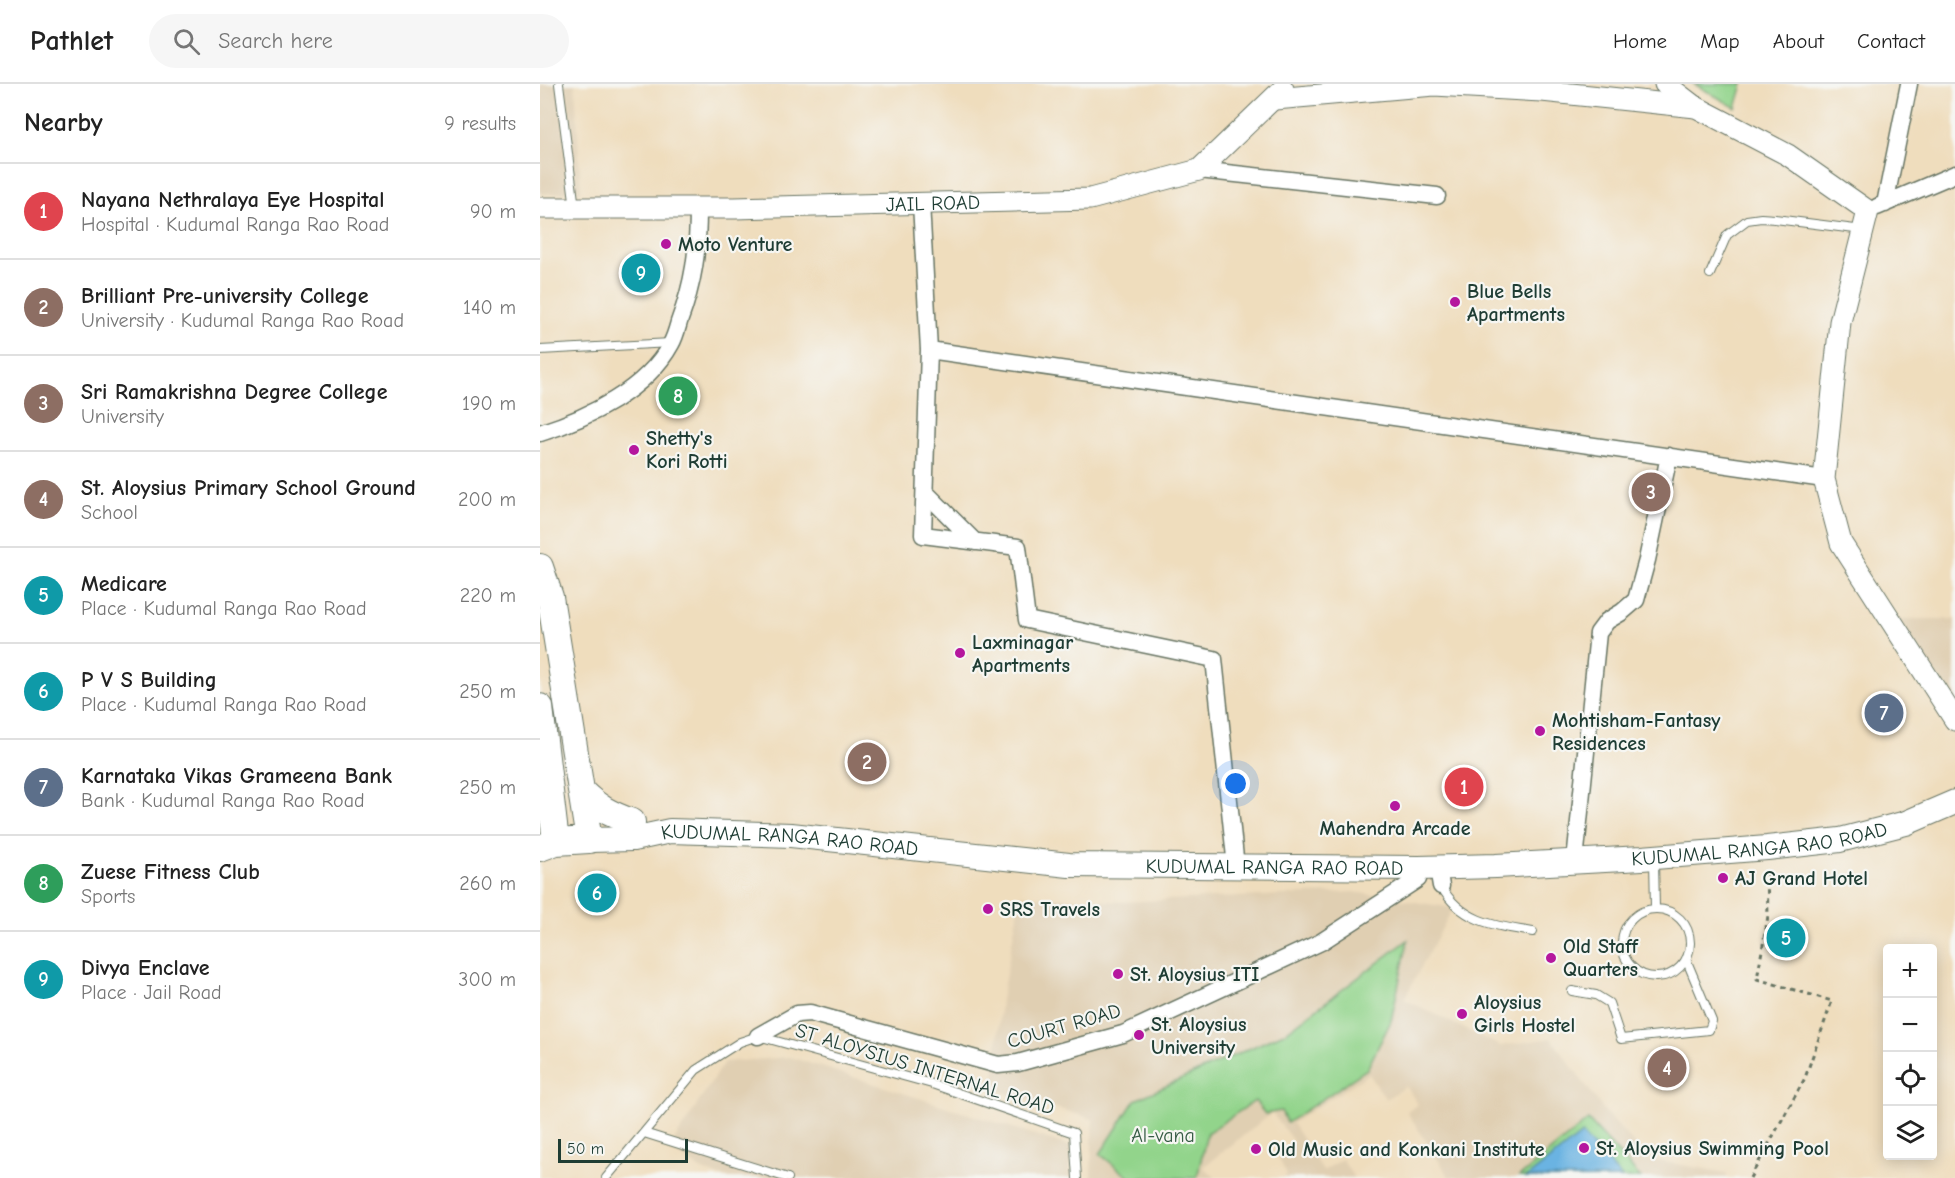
<!DOCTYPE html>
<html lang="en">
<head>
<meta charset="utf-8">
<style>
	:root { --surface:#fff; --page:#f6f6f6; --text:#222; --muted:#767676; --line:#e0e0e0; --accent:#b5179e }
	body { margin:0; font-family:"Comic Neue",sans-serif; background:var(--page); color:var(--text) }
	.controls { position:absolute; right:18px; bottom:18px; display:grid; overflow:hidden; border-radius:6px; box-shadow:0 3px 15px #0003 }
	.controls button { width:54px; height:54px; display:grid; place-items:center; padding:0; border:0; border-bottom:2px solid var(--line); background:var(--surface); color:var(--text); font:30px sans-serif }
	.scale { position:absolute; left:18px; bottom:15px; width:130px; box-sizing:border-box; padding-left:6px; border:3px solid #1f3d34; border-top:0; font-size:16px; line-height:21px; white-space:nowrap; color:#1f3d34; -webkit-text-stroke:4px #f6f6f2; paint-order:stroke }
	.you { position:absolute; left:696px; top:700px; width:21px; height:21px; margin:-15px; border:4px solid #fff; border-radius:50%; background:#1a73e8; box-shadow:0 0 0 9px #1a73e833 }
	.badge { display:grid; place-items:center; width:39px; height:39px; border-radius:50%; background:var(--accent); color:#fff; font-size:20px; font-weight:700 }
	.pin { position:absolute; translate:-50% -50%; border:3px solid #fff; box-shadow:0 2px 6px #0006 }
	.list { margin:0; padding:0; list-style:none }
	h2 { display:flex; justify-content:space-between; align-items:center; height:78px; margin:0; padding:0 24px; font-size:26px }
	h2 small { font-size:20px; font-weight:400; color:var(--muted) }
	.list li { display:grid; grid-template-columns:39px 1fr auto; gap:18px; align-items:center; box-sizing:border-box; height:96px; padding:0 24px; border-top:2px solid var(--line) }
	.list b { display:block; font-size:22px; white-space:nowrap }
	.list p { margin:0; font-size:20px; white-space:nowrap; color:var(--muted) }
	.list em { font-size:20px; font-style:normal; color:var(--muted) }
	.icon { flex:none; width:33px; height:33px; fill:none; stroke:currentColor; stroke-width:2; stroke-linecap:round; stroke-linejoin:round }
	.map { position:relative; flex:none; width:1415px; height:1094px; overflow:hidden }
	header { display:flex; align-items:center; gap:36px; box-sizing:border-box; height:84px; padding:0 30px; background:var(--surface); border-bottom:2px solid var(--line) }
	header strong { font-size:28px }
	nav { display:flex; gap:33px; margin-inline-start:auto; font-size:21px }
	.search { width:420px; height:54px; background:var(--page); display:flex; align-items:center; gap:15px; box-sizing:border-box; padding:0 21px; border-radius:33px; color:var(--muted); font-size:22px }
	main { display:flex }
	aside { flex:1; background:var(--surface) }
	.map>svg:first-child { display:block }
	.built { fill:#e0cfb2 }
	.green { fill:#92d48b; stroke:#588860; stroke-width:1.5 }
	.water { fill:#6ab3e2; stroke:#44788b; stroke-width:1.5 }
	.lines { fill:none; stroke-linecap:round; stroke-linejoin:round }
	.service-casing { stroke:#687564; stroke-width:10 }
	.minor-casing { stroke:#687564; stroke-width:19 }
	.tertiary-casing { stroke:#687564; stroke-width:23 }
	.secondary-casing { stroke:#687564; stroke-width:26 }
	.primary-casing { stroke:#687564; stroke-width:28 }
	.path { stroke:#687564; stroke-width:3; stroke-dasharray:4.5 4.5; stroke-linecap:butt }
	.service { stroke:#fff; stroke-width:8 }
	.minor { stroke:#fff; stroke-width:16 }
	.tertiary { stroke:#fff; stroke-width:21 }
	.secondary { stroke:#fff; stroke-width:24 }
	.primary { stroke:#fff; stroke-width:26 }
	.poi-dot { fill:#b5179e; stroke:#f6f6f2; stroke-width:2 }
	.labels { text-anchor:middle; dominant-baseline:central; stroke-width:4.5; stroke-linejoin:round; paint-order:stroke }
	.street-label { font-size:20px; fill:#1f3d34; stroke:#f6f6f2 }
	.poi-label { font-size:20px; font-weight:bold; fill:#1f3d34; stroke:#f6f6f2; text-anchor:start }
	.park-label { font-size:20px; fill:#365b45; stroke:#f6f6f2 }
</style>
</head>
<body>
<header>
<strong>Pathlet</strong>
<div class="search"><svg class="icon" aria-label="search" viewBox="0 0 24 24"><circle cx="10" cy="10" r="6"/><path d="M15 15l6 6"/></svg>Search here</div>
<nav><a>Home</a><a>Map</a><a>About</a><a>Contact</a></nav>
</header>
<main>
<aside>
<h2>Nearby<small>9 results</small></h2>
<ul class="list">
<li><span class="badge" style="background:#e0444e">1</span><div><b>Nayana Nethralaya Eye Hospital</b><p>Hospital · Kudumal Ranga Rao Road</p></div><em>90 m</em></li>
<li><span class="badge" style="background:#8d6e63">2</span><div><b>Brilliant Pre-university College</b><p>University · Kudumal Ranga Rao Road</p></div><em>140 m</em></li>
<li><span class="badge" style="background:#8d6e63">3</span><div><b>Sri Ramakrishna Degree College</b><p>University</p></div><em>190 m</em></li>
<li><span class="badge" style="background:#8d6e63">4</span><div><b>St. Aloysius Primary School Ground</b><p>School</p></div><em>200 m</em></li>
<li><span class="badge" style="background:#0f9aa8">5</span><div><b>Medicare</b><p>Place · Kudumal Ranga Rao Road</p></div><em>220 m</em></li>
<li><span class="badge" style="background:#0f9aa8">6</span><div><b>P V S Building</b><p>Place · Kudumal Ranga Rao Road</p></div><em>250 m</em></li>
<li><span class="badge" style="background:#5c6f8a">7</span><div><b>Karnataka Vikas Grameena Bank</b><p>Bank · Kudumal Ranga Rao Road</p></div><em>250 m</em></li>
<li><span class="badge" style="background:#2e9e5b">8</span><div><b>Zuese Fitness Club</b><p>Sports</p></div><em>260 m</em></li>
<li><span class="badge" style="background:#0f9aa8">9</span><div><b>Divya Enclave</b><p>Place · Jail Road</p></div><em>300 m</em></li>
</ul>
</aside>
<div class="map">
<svg width="1415" height="1094" viewBox="0 0 1415 1094">
	<rect width="100%" height="100%" fill="#f6f6f2"/>
	<filter id="ink" filterUnits="userSpaceOnUse"><feTurbulence type="fractalNoise" baseFrequency=".0167" numOctaves="2"/><feDisplacementMap in="SourceGraphic" scale="12" xChannelSelector="R" yChannelSelector="G"/><feConvolveMatrix kernelMatrix="1 2 1 2 8 2 1 2 1" color-interpolation-filters="sRGB"/></filter>
	<filter id="wash" filterUnits="userSpaceOnUse"><feTurbulence type="fractalNoise" baseFrequency=".008" numOctaves="4" result="noise"/><feDisplacementMap in="SourceGraphic" scale="24" xChannelSelector="R" yChannelSelector="G"/><feGaussianBlur stdDeviation="1.35" result="paint"/><feColorMatrix in="noise" values="0 0 0 0 0 0 0 0 0 0 0 0 0 0 0 0 0 1.4 0 .05"/><feComposite in="paint" operator="in"/></filter>
	<g filter="url(#wash)">
		<rect width="100%" height="100%" fill="#efddbd"/>
		<!-- built -->
		<path class="built" d="M 0,0 L 35,0 L 41,108 L 0,110 Z
			M 1357,535 L 1415,535 L 1415,622 Z
			M 814,808 L 913,824 L 864,915 L 960,962 L 1011,954 L 1066,1029 L 1108,1075 L 1187,1089 L 1187,1094 L 910,1094 L 867,1028 L 878,1020 L 866,1002 L 846,1015 L 829,990 L 752,1039 L 783,1087 L 802,1075 L 814,1094 L 743,1094 L 747,1091 L 738,1073 L 753,1057 L 732,1029 L 663,1083 L 676,1094 L 657,1094 L 667,1049 L 715,1017 L 725,1030 L 741,1027 L 747,1039 L 868,856 L 746,948 L 595,1016 L 560,1069 L 590,1094 L 551,1094 L 553,1035 L 453,1005 L 461,916 L 481,811 L 581,818 Z
			M 250,973 L 533,1063 L 529,1094 L 187,1094 L 165,1088 L 129,1065 L 184,978 Z"/>
		<!-- green -->
		<path class="green" d="M 1154,0 L 1203,0 L 1196,24 Z
			M 868,856 L 851,937 L 827,985 L 747,1039 L 741,1027 L 725,1030 L 715,1017 L 667,1049 L 657,1094 L 590,1094 L 560,1070 L 595,1016 L 746,948 Z
			M 1048,1036 L 1101,1094 L 979,1093 Z"/>
		<!-- water -->
		<path class="water" d="M 1042,1050 L 1082,1094 L 986,1094 Z"/>
	</g>
	<g filter="url(#ink)">
		<g class="lines">
			<defs>
				<path id="service" d="M 19,0 L 35,124
					M 1170,190 L 1187,151 L 1207,136 L 1221,134 L 1235,135 L 1323,146
					M 0,266 L 131,259
					M 1114,776 L 1115,824
					M 901,802 C 921,838 955,842 993,848
					M1082 859a34 34 0 1 1 68 0a34 34 0 1 1-68 0Z
					M 1032,907 L 1056,911 L 1069,919 L 1081,955 L 1169,946 L 1172,937 L 1146,875
					M 104,1049 L 248,1094
					M 66,1094 L 156,986 L 200,958 L 218,952 L 392,1000 L 534,1049 L 537,1094"/>
				<path id="minor" d="M 659,86 L 897,112
					M 381,119 L 389,266 L 383,451 L 478,463 L 487,536 L 674,575 L 696,783
					M 1345,120 L 1369,0
					M 1337,123 L 1415,90
					M 389,266 L 1284,395
					M 0,349 C 48,334 106,306 131,260 C 135,253 137,245 139,238 C 154,198 158,167 158,125
					M 385,408 L 435,458
					M 1035,777 L 1058,549 L 1067,537 L 1082,528 L 1096,516 L 1107,476 L 1129,372
					M 898,784 L 901,802
					M 218,952 L 257,930 L 270,929 L 458,981 L 478,979 L 583,950 L 781,858 L 878,795 L 879,784"/>
				<g id="tertiary">
					<path d="M 1125,0 L 1155,23"/>
					<path d="M 735,15 L 894,1 L 1002,7 L 1156,23 L 1248,71 L 1328,127 L 1300,238 L 1284,395 L 1301,459 L 1415,636"/>
					<path id="s1" d="M 0,124 L 195,124 L 550,115 L 659,86 L 743,5"/>
				</g>
				<g id="secondary">
					<path id="s2" d="M 49,756 L 93,755 L 130,747 L 251,751 L 529,781 L 879,784 L 956,782 L 1102,774 L 1227,764 L 1300,756 L 1366,739 L 1415,718"/>
				</g>
				<path id="primary" d="M 0,483 L 10,513 L 49,756 L 16,758 L 0,764
					M 0,623 L 16,758
					M 41,707 C 58,724 70,730 92,738"/>
			</defs>
			<!-- service casing -->
			<use href="#service" class="service-casing"/>
			<!-- minor casing -->
			<use href="#minor" class="minor-casing"/>
			<!-- tertiary casing -->
			<use href="#tertiary" class="tertiary-casing"/>
			<!-- secondary casing -->
			<use href="#secondary" class="secondary-casing"/>
			<!-- primary casing -->
			<use href="#primary" class="primary-casing"/>
			<!-- path -->
			<path class="path" d="M 1210,1094 L 1265,994 L 1292,917 L 1217,895 L 1228,832 L 1227,785"/>
			<!-- service -->
			<use href="#service" class="service"/>
			<!-- minor -->
			<use href="#minor" class="minor"/>
			<!-- tertiary -->
			<use href="#tertiary" class="tertiary"/>
			<!-- secondary -->
			<use href="#secondary" class="secondary"/>
			<!-- primary -->
			<use href="#primary" class="primary"/>
		</g>
	</g>
	<!-- markers -->
	<g class="poi-dot">
		<circle cx="126" cy="160" r="6"/>
		<circle cx="915" cy="218" r="6"/>
		<circle cx="94" cy="366" r="6"/>
		<circle cx="420" cy="569" r="6"/>
		<circle cx="1000" cy="647" r="6"/>
		<circle cx="855" cy="722" r="6"/>
		<circle cx="1183" cy="794" r="6"/>
		<circle cx="448" cy="825" r="6"/>
		<circle cx="1011" cy="874" r="6"/>
		<circle cx="578" cy="890" r="6"/>
		<circle cx="922" cy="930" r="6"/>
		<circle cx="599" cy="951" r="6"/>
		<circle cx="1044" cy="1064" r="6"/>
		<circle cx="716" cy="1065" r="6"/>
	</g>
	<g class="labels">
		<!-- street labels -->
		<g class="street-label">
			<text stroke="none"><textPath href="#s1" startOffset="393">JAIL ROAD</textPath></text>
			<text stroke="none"><textPath href="#s2" startOffset="202">KUDUMAL RANGA RAO ROAD</textPath></text>
			<text stroke="none"><textPath href="#s2" startOffset="1174">KUDUMAL RANGA RAO ROAD</textPath></text>
			<text stroke="none"><textPath href="#s2" startOffset="688">KUDUMAL RANGA RAO ROAD</textPath></text>
			<text transform="translate(524 942) rotate(-16)">COURT ROAD</text>
			<text transform="translate(385 985) rotate(17)">ST ALOYSIUS INTERNAL ROAD</text>
		</g>
		<!-- poi labels -->
		<g class="poi-label">
			<text x="138" y="160">Moto Venture</text>
			<text x="927" y="207">Blue Bells<tspan x="927" dy="23">Apartments</tspan></text>
			<text x="106" y="354">Shetty's<tspan x="106" dy="23">Kori Rotti</tspan></text>
			<text x="432" y="558">Laxminagar<tspan x="432" dy="23">Apartments</tspan></text>
			<text x="1012" y="636">Mohtisham-Fantasy<tspan x="1012" dy="23">Residences</tspan></text>
			<text x="855" y="744" text-anchor="middle">Mahendra Arcade</text>
			<text x="1195" y="794">AJ Grand Hotel</text>
			<text x="460" y="825">SRS Travels</text>
			<text x="1023" y="862">Old Staff<tspan x="1023" dy="23">Quarters</tspan></text>
			<text x="590" y="890">St. Aloysius ITI</text>
			<text x="934" y="918">Aloysius<tspan x="934" dy="23">Girls Hostel</tspan></text>
			<text x="611" y="940">St. Aloysius<tspan x="611" dy="23">University</tspan></text>
			<text x="1056" y="1064">St. Aloysius Swimming Pool</text>
			<text x="728" y="1065">Old Music and Konkani Institute</text>
		</g>
		<!-- park labels -->
		<g class="park-label">
			<text x="623" y="1051">Al-vana</text>
		</g>
	</g>
</svg>
<div class="controls">
<button>+</button>
<button>−</button>
<button><svg class="icon" aria-label="locate" viewBox="0 0 24 24"><circle cx="12" cy="12" r="6"/><path d="M12 2v4M12 18v4M2 12h4M18 12h4"/></svg></button>
<button><svg class="icon" aria-label="layers" viewBox="0 0 24 24"><path d="M12 4l9 5-9 5-9-5zM3 14l9 5 9-5"/></svg></button>
</div>
<div class="scale">50 m</div>
<div class="you"></div>
<div class="pin badge" style="left:924px;top:703px;background:#e0444e">1</div>
<div class="pin badge" style="left:327px;top:678px;background:#8d6e63">2</div>
<div class="pin badge" style="left:1111px;top:408px;background:#8d6e63">3</div>
<div class="pin badge" style="left:1127px;top:984px;background:#8d6e63">4</div>
<div class="pin badge" style="left:1246px;top:854px;background:#0f9aa8">5</div>
<div class="pin badge" style="left:57px;top:809px;background:#0f9aa8">6</div>
<div class="pin badge" style="left:1344px;top:629px;background:#5c6f8a">7</div>
<div class="pin badge" style="left:138px;top:312px;background:#2e9e5b">8</div>
<div class="pin badge" style="left:101px;top:189px;background:#0f9aa8">9</div>
</div>
</main>
</body>
</html>
